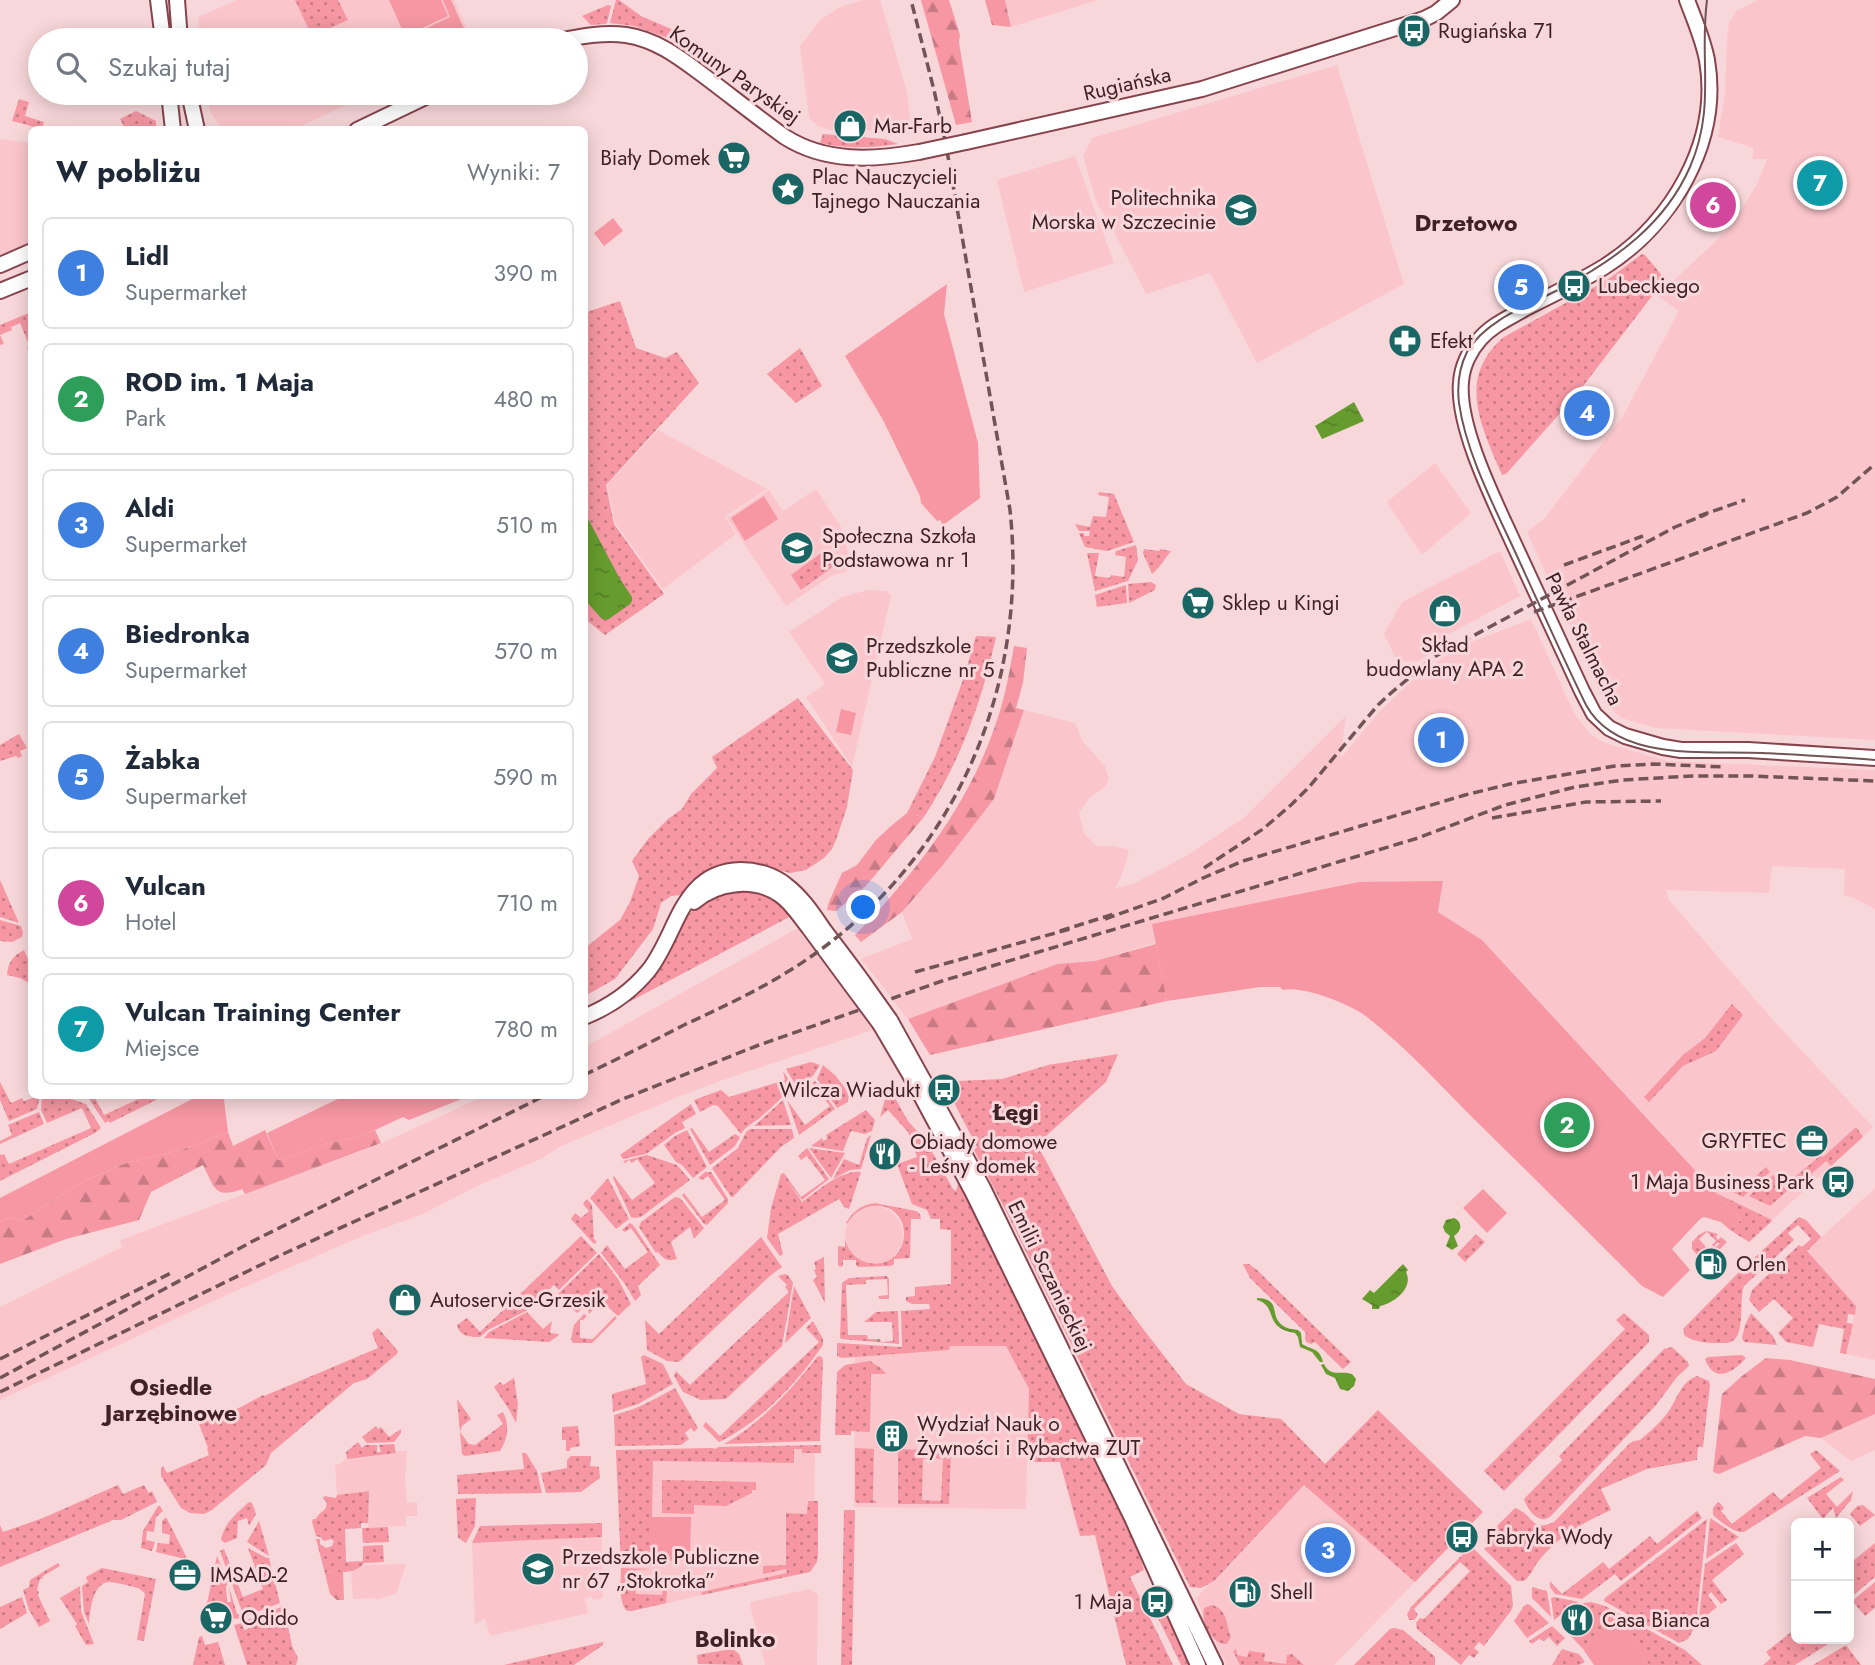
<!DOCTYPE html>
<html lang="pl">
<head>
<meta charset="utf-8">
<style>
	:root { --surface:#fff; --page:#f6f6f7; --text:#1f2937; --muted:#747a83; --line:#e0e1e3; --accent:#196664 }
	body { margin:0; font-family:Jost,sans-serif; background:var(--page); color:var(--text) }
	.controls { position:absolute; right:21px; bottom:21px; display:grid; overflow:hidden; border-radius:10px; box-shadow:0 4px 18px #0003 }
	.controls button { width:63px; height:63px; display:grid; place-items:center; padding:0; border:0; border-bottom:2px solid var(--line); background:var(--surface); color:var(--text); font:35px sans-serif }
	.you { position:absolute; left:864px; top:908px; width:24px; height:24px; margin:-18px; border:5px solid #fff; border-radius:50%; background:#1a73e8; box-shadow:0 0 0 10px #1a73e833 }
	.badge { display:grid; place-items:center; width:46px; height:46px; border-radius:50%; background:var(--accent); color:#fff; font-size:23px; font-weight:700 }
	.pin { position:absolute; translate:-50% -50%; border:4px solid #fff; box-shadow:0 2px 7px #0006 }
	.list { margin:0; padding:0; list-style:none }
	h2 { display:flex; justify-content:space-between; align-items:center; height:91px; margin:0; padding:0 28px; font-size:30px }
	h2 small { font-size:23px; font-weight:400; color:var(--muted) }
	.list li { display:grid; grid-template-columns:46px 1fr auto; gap:21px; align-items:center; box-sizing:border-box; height:112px; margin:0 14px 14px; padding:0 14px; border:2px solid var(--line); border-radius:10px }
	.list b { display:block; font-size:26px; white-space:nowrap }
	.list p { margin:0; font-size:23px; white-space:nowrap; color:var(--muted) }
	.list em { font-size:23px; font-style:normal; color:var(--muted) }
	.icon { flex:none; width:38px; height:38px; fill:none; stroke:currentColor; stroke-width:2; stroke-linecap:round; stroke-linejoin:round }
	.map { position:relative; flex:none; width:1875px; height:1665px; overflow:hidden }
	.search { position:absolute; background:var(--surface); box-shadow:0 4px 18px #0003; left:28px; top:28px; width:560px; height:77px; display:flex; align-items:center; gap:18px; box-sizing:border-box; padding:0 24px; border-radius:38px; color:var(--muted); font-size:26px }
	.panel { position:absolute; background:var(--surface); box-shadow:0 4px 18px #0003; left:28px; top:126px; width:560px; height:973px; border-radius:10px }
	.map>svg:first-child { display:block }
	.built { fill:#fbc6cb }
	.grass { fill:url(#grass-dots) }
	.forest { fill:url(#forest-firs) }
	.garden { fill:#f697a3 }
	.water { fill:url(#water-ripples) }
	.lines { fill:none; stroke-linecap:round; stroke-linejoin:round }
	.minor-casing { stroke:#86444d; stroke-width:18 }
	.minor { stroke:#fff; stroke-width:14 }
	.tram { stroke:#725457; stroke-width:2 }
	.rail { stroke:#725457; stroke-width:3.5; stroke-dasharray:10 5; stroke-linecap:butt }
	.minor-bridge-casing { stroke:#86444d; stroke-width:18; stroke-linecap:butt }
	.minor-bridge { stroke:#fff; stroke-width:14 }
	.labels { text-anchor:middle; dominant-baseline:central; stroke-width:6; stroke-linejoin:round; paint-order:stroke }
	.poi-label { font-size:21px; fill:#3f2226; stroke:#f8d7da; text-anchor:start }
	.street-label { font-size:21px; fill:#3f2226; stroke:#f8d7da }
	.neighbourhood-label { font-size:23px; font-weight:bold; fill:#3f2226; stroke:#f8d7da }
</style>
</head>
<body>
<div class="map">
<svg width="1875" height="1665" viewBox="0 0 1875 1665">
	<defs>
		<pattern id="grass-dots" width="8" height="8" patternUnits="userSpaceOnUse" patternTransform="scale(1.75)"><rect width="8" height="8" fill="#f697a3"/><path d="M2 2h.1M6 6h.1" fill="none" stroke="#c97b85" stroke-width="1.8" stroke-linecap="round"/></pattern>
		<pattern id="forest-firs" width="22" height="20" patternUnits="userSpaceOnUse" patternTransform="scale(1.75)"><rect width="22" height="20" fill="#f697a3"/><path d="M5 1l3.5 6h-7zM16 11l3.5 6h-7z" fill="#c97b85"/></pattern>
		<pattern id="water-ripples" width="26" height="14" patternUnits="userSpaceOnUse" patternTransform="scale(1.75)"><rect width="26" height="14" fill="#669c2e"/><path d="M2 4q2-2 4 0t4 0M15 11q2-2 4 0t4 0" fill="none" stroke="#557f27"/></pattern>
	</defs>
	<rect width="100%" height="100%" fill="#f8d7da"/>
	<!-- built -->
	<path class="built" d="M 237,0 L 454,0 L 472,40 L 201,40 L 198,17 Z
		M 863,0 L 880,0 L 907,92 L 911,127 L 892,131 L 830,130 L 818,126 L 809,118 L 800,46 L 820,20 L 840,7 Z
		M 1005,0 L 1098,0 L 1011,27 Z
		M 1758,0 L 1875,0 L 1875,740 L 1656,728 L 1621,718 L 1607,705 L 1600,693 L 1527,532 L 1544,519 L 1623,416 L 1679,311 L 1654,293 L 1665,279 L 1670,284 L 1732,226 L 1757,184 L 1767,159 L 1752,159 L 1754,148 L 1718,137 L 1725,92 L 1727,37 L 1729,23 L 1736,11 Z
		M 1337,65 L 1404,284 L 1257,363 L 1210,273 L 1146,294 L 1110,224 L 1097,204 L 1083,156 L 1092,138 Z
		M 206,93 L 372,93 L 293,130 L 222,129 L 211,113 Z
		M 0,139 L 31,143 L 31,248 L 0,261 Z
		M 1075,156 L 1114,263 L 1024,292 L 997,180 Z
		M 658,430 L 767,489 L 725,517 L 736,534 L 663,589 L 615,523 L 607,485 Z
		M 1435,463 L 1471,513 L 1422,555 L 1387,502 Z
		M 816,489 L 841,527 L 853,569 L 831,576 L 786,606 L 727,518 L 769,490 L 783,511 Z
		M 1500,551 L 1520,596 L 1434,642 L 1438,649 L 1418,661 L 1406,662 L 1395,657 L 1384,634 L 1402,602 Z
		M 868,590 L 887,591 L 891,596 L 852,767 L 806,697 L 825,684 L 789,632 L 842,597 Z
		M 1531,619 L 1574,713 L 1590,734 L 1605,743 L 1668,761 L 1875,770 L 1875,909 L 1851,897 L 1844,896 L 1845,869 L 1772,866 L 1769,893 L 1666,890 L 1669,900 L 1773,1020 L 1873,1127 L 1772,1220 L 1716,1193 L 1482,940 L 1438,912 L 1443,881 L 1218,924 L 1095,961 L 1057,964 L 908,1019 L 861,959 L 912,939 L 902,912 L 943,865 L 994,799 L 1024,710 L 1075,723 L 1083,742 L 1105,766 L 1109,779 L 1106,786 L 1089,798 L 1079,813 L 1084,833 L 1096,846 L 1115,846 L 1129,850 L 1125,866 L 1116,888 L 1135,883 L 1186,856 L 1245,817 L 1346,716 L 1340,759 L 1381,710 L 1413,680 L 1442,658 L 1471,642 Z
		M 798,928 L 873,1030 L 731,1077 L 680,1096 L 559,1147 L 541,1159 L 481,1184 L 423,1214 L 365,1235 L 233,1292 L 0,1400 L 0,1307 L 122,1247 L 120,1240 L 380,1144 L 484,1096 L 584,1096 L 585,1047 Z
		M 1875,1188 L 1875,1360 L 1846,1354 L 1856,1306 L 1806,1251 Z
		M845 1235a29 29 0 1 1 58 0a29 29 0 1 1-58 0Z
		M 949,1346 L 1006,1346 L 1029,1389 L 1026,1509 L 854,1507 L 855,1351 L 949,1350 Z
		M 1875,1414 L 1875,1450 L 1851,1461 L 1821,1438 Z
		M 815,1445 L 814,1567 L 661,1605 L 627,1611 L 624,1609 L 622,1603 L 616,1450 L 712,1448 L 716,1449 L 718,1447 Z
		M 398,1451 L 407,1451 L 405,1479 L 407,1503 L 417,1502 L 417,1516 L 406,1516 L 406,1526 L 368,1527 L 368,1495 L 369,1491 L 337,1495 L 335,1465 L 340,1464 L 345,1459 L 397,1453 Z
		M 1304,1485 L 1415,1582 L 1334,1665 L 1226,1665 L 1196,1598 Z
		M 602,1537 L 603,1598 L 593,1600 L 592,1596 L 585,1598 L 588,1613 L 490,1636 L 485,1618 L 475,1625 L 472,1543 Z
		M 406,1564 L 397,1592 L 395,1594 L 375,1600 L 375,1598 L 353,1599 L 351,1571 L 363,1565 Z
		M 809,1589 L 818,1594 L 817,1665 L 765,1665 L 750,1605 L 751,1602 Z"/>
	<!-- grass -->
	<path class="grass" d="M 295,0 L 338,0 L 348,20 L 312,36 Z
		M 616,0 L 619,0 L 641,16 L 678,32 L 668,38 L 634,26 L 610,23 Z
		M 608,5 L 611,6 L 607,23 L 605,24 L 591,25 L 582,16 Z
		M 19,99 L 29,102 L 25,116 L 44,122 L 42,129 L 12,121 Z
		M 136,111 L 156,121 L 156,129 L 125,129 L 120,119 Z
		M 823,134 L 885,139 L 898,144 C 871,148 847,149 820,143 Z
		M 1642,254 L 1645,255 L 1665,279 L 1577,394 L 1506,474 L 1502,475 C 1481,426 1456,378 1504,337 L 1607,280 Z
		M 620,301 L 636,348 L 665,358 L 677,352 L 699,383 L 606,485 L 614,524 L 664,594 L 605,635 L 585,619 L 584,313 Z
		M 31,312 L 31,366 L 28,358 L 31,357 L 27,348 L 30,347 L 20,323 L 11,327 L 12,330 L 0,335 L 4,344 L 0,345 L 0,325 Z
		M 800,348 L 822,386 L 796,403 L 767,374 Z
		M 1099,492 L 1114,494 L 1134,542 L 1107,551 L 1085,547 L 1079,533 L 1084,533 L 1084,536 L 1089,536 L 1090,531 L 1079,531 L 1075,524 L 1090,527 L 1093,516 L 1106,517 L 1109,497 L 1098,495 Z
		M 1136,545 L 1138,560 L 1128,581 L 1095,591 L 1087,553 L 1099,553 L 1095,576 L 1110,578 L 1111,575 L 1124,577 L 1126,557 L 1115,555 L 1116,551 Z
		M 1144,549 L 1159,551 L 1160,549 L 1171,551 L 1159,567 L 1152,574 L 1143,553 Z
		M 824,551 L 834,566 L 801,590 L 791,575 Z
		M 1151,582 L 1156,585 L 1155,590 L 1129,603 L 1128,584 Z
		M 1126,585 L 1127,603 L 1097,607 L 1095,595 Z
		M 976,636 L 996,637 C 981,704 961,760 924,817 L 907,813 L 935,757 L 964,677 Z
		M 798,698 L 853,770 L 847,807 L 836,840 L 832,849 L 824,858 L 806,870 L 790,873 L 753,863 L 725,864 L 707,871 L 682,895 L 671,896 L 661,903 L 653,929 L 615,979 L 585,996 L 585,948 L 620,920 L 630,902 L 639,876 L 632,861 L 648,839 L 668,819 L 682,809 L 691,794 L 717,768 L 712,757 Z
		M 19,734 L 27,748 L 20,751 L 22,756 L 18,758 L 16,756 L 0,761 L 0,745 Z
		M 0,880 L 19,923 L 0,917 Z
		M 747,890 C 766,892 779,902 793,915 L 629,1002 C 641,991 654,980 662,965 C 688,918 686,896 747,890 Z
		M 0,920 L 21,926 L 23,933 L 22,937 L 12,942 L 0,941 Z
		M 24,950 L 31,966 L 31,984 L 20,978 L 7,975 C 8,962 13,956 24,950 Z
		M 1732,1004 L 1743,1015 L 1716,1051 L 1683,1066 L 1649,1102 L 1644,1097 L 1683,1055 L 1705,1038 Z
		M 1118,1054 L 1106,1082 L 1037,1144 L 1112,1286 L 1137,1321 L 1186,1384 L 1239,1414 L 1281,1419 L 1325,1464 L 1378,1410 L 1483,1512 L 1415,1582 L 1304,1485 L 1214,1581 L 1201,1588 L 1190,1587 L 1006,1211 L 974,1150 L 977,1147 L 947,1089 L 958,1081 L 1002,1079 L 1048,1065 Z
		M 811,1062 L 820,1065 L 813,1076 L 796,1086 L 786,1069 Z
		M 823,1065 L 836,1076 L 849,1094 L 848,1102 L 837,1108 L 817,1079 Z
		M 783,1071 L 794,1087 C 783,1095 774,1106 763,1115 C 756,1122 746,1125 741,1134 L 718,1106 L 713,1105 L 700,1112 L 694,1100 L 721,1090 L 729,1097 L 785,1080 Z
		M 815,1081 L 835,1109 L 799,1135 L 787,1100 L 805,1125 L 830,1106 L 812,1083 Z
		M 0,1082 L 11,1103 L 22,1098 L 24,1101 L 33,1098 L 33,1096 L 40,1096 L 37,1109 L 9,1121 L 0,1100 Z
		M 42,1096 L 69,1096 L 71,1099 L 86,1104 L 101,1128 L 95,1133 L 0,1181 L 0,1154 L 1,1155 L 4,1154 L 9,1164 L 91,1128 L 82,1108 L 47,1123 L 41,1110 Z
		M 87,1096 L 94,1096 L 104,1115 L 145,1096 L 153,1096 L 156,1100 L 110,1123 L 109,1121 L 105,1123 Z
		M 895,1098 L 908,1121 L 926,1141 L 953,1189 L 956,1191 L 958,1184 L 967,1194 L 1133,1533 L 1144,1570 L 1130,1577 L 1173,1665 L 1126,1665 L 1095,1535 L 1080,1536 L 1060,1462 L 1027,1462 L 1029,1389 L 1006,1346 L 950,1346 L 949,1350 L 842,1358 L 837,1356 L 837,1343 L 902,1347 L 901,1311 L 930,1309 L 929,1304 L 912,1304 L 906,1301 L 906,1297 L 915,1296 L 915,1287 L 951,1284 L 951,1230 L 940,1229 L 940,1219 L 931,1219 L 927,1210 L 912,1204 L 897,1164 L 917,1157 L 908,1132 L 888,1110 L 880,1117 L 885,1099 Z
		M 783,1100 L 791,1125 L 754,1126 Z
		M 691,1104 L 696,1114 L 682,1122 L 685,1128 L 675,1133 L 646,1154 L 623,1159 L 620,1155 Z
		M 866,1110 L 875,1120 L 872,1131 L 865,1134 L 851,1131 L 843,1151 L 811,1146 L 822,1138 L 823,1141 L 827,1139 L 826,1135 Z
		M 39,1112 L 44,1124 L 0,1144 L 0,1141 L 12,1135 L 8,1125 Z
		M 1856,1127 L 1863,1137 L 1831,1166 L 1826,1161 L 1800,1184 L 1795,1178 L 1796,1176 L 1820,1156 L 1823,1157 Z
		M 692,1128 L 709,1152 L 735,1134 L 740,1137 L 735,1146 L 710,1165 L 690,1129 Z
		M 750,1129 L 792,1129 L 794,1138 L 781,1147 L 733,1197 L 731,1197 L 712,1168 L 738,1148 L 746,1132 Z
		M 687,1130 L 707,1167 L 693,1178 L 682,1165 L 676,1162 L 664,1145 L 675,1136 Z
		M 871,1135 L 861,1169 L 850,1170 L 833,1179 L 844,1159 L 859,1165 L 867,1138 Z
		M 807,1148 L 829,1179 L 802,1200 L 786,1179 L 802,1202 C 818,1191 840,1170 861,1172 L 849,1209 L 844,1207 L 839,1199 L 778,1234 L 783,1254 L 780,1256 L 767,1238 L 771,1208 L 781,1174 L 784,1173 L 801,1197 L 825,1180 L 807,1156 L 801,1160 L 798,1156 Z
		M 809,1148 L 845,1153 L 831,1178 Z
		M 647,1155 L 677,1165 L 690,1180 L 641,1217 L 634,1218 L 631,1217 L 613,1178 L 614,1176 L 632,1200 L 655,1183 L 637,1159 L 632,1163 L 629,1160 L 625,1163 L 623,1161 Z
		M 1766,1167 L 1770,1172 L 1743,1197 L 1722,1186 L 1727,1182 L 1738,1193 Z
		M 705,1172 L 711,1172 L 728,1199 L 728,1203 L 707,1225 L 704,1224 L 682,1195 L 684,1193 L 702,1217 L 725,1200 L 708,1176 L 702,1180 L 698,1178 Z
		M 1773,1175 L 1787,1191 L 1770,1206 L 1749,1196 Z
		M 608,1178 L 629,1219 L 616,1229 L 590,1198 Z
		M 1716,1193 L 1772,1220 L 1772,1221 L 1749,1242 L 1730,1230 L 1741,1220 Z
		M 675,1197 L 680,1198 L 704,1228 L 694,1239 L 690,1227 L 671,1242 L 677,1259 C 667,1262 664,1259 658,1252 L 656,1253 L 639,1227 L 641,1222 Z
		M 587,1199 L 592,1205 L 594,1239 L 597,1242 L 594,1244 L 571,1219 L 575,1213 L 581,1218 L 589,1211 L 583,1204 Z
		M 875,1203 L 916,1211 L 920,1214 L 921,1219 L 911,1219 L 910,1258 L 894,1259 L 894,1264 L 891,1266 L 858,1267 L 856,1265 L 856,1260 L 843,1260 L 843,1266 L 840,1267 L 838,1265 L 838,1246 L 845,1247 L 845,1239 C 854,1274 902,1271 904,1235 C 905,1202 863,1195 847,1224 L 846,1223 C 853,1211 861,1205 875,1203 Z
		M 1799,1217 L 1806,1220 L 1821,1237 L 1807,1251 L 1856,1306 L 1855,1315 L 1848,1314 L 1847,1323 L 1853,1324 L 1846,1354 L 1840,1353 L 1844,1329 L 1819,1324 L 1813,1347 L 1786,1342 L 1778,1333 L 1793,1318 L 1774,1299 L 1759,1312 L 1749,1300 L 1752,1290 L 1799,1245 L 1802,1247 L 1811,1239 L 1798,1225 L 1788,1233 L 1794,1240 L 1744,1286 C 1739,1299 1745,1331 1734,1340 C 1729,1344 1723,1343 1717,1343 C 1706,1343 1695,1342 1685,1336 L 1683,1329 L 1742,1269 Z
		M 630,1223 L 633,1225 L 660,1265 L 638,1286 L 641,1295 L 635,1301 L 625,1284 L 601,1253 L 607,1245 L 625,1269 L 648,1252 L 631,1228 L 625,1232 L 622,1230 Z
		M 1707,1231 L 1718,1234 L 1716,1237 L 1718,1240 L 1721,1237 L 1727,1242 L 1718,1251 L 1715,1248 L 1720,1243 L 1718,1242 L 1714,1247 L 1712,1245 L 1716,1241 L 1707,1232 L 1699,1239 L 1706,1247 L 1697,1255 L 1692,1249 L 1692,1242 L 1700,1234 Z
		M 1476,1234 L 1485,1242 L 1465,1262 L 1457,1254 Z
		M 581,1236 L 597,1253 L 559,1290 L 554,1285 L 526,1311 L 488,1330 L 480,1337 C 470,1337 460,1337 457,1325 L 467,1318 L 480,1332 Z
		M 761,1237 L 782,1267 L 771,1275 L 679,1362 L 667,1361 L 647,1350 L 645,1320 L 659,1334 Z
		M 599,1254 L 618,1279 L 631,1304 L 618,1316 L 601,1301 L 589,1314 L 588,1310 L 599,1299 L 596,1295 L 577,1313 L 558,1294 Z
		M 824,1257 L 825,1303 L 813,1280 L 817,1277 L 814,1270 L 816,1269 L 814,1262 Z
		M 1243,1264 L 1249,1264 L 1257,1270 L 1351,1362 L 1343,1369 L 1315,1342 L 1311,1344 L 1306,1342 L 1305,1338 L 1306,1333 L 1250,1278 Z
		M 785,1274 L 788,1275 L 793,1283 L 782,1346 L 726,1399 L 701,1400 L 683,1392 L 674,1376 L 676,1371 L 690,1385 L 789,1292 L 785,1287 L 787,1285 L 778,1276 Z
		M 887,1276 L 889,1279 L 889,1299 L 880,1299 L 878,1296 L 888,1295 L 887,1279 L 866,1280 L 866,1284 L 846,1285 L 848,1335 L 867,1335 L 868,1339 L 880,1339 L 881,1342 L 893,1341 L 892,1322 L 864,1322 L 876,1312 L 898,1311 L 899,1344 L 841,1339 L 840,1337 L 842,1283 L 849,1278 Z
		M 794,1286 L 811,1318 L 785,1343 Z
		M 527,1312 L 543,1329 L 552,1321 L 550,1333 L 559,1334 L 558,1336 L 549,1342 L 484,1338 L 489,1332 Z
		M 1624,1313 L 1649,1335 L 1649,1342 L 1504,1491 L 1484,1471 L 1625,1329 L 1616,1320 Z
		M 1751,1313 L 1773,1336 L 1777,1345 L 1744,1342 L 1742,1338 L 1745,1325 Z
		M 584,1314 L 587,1316 L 583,1320 L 580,1320 L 580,1338 L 593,1339 L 615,1316 L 617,1318 L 592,1343 L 573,1343 L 571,1339 L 574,1325 Z
		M 813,1321 L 823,1339 L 823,1345 C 797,1383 761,1422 719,1442 L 703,1426 L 706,1422 L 720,1436 L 819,1342 L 806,1328 Z
		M 378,1328 L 398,1351 L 397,1354 L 367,1379 L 354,1383 L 271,1453 L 266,1465 L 212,1510 L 204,1514 L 190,1513 L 181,1508 L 161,1476 L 161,1468 L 163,1466 L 167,1473 L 209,1455 L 207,1449 L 208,1448 L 199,1424 L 241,1407 L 263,1395 L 264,1396 L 378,1348 L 372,1333 Z
		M 1672,1347 L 1688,1362 L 1689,1366 L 1677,1377 L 1656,1405 L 1551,1516 C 1548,1518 1545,1520 1541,1519 C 1533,1517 1526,1506 1524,1499 L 1562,1460 L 1559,1456 L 1664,1349 Z
		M 644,1355 L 663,1364 L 673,1384 L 638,1404 L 613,1412 L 612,1394 L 646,1384 L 641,1357 Z
		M 1742,1355 L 1746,1358 C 1733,1373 1714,1384 1705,1359 L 1708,1357 Z
		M 818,1356 L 822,1357 L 823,1360 L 820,1441 L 724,1444 C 761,1423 791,1390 818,1356 Z
		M 870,1361 L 881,1368 L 886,1374 L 871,1374 L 870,1432 L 851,1431 L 851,1435 L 835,1435 L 837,1372 L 845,1365 Z
		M 1697,1376 L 1709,1381 L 1710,1385 L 1703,1447 L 1698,1447 L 1697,1460 L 1647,1469 L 1601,1489 L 1611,1510 C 1584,1522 1560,1535 1541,1558 C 1534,1565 1532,1575 1524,1581 L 1517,1581 L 1484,1549 L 1487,1546 L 1484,1541 L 1486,1537 L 1515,1508 C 1534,1514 1530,1533 1554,1522 L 1630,1443 L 1634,1441 L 1640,1440 C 1649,1432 1658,1425 1665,1416 C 1676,1404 1680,1381 1697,1376 Z
		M 514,1378 L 518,1404 L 516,1423 L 510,1411 L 494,1387 L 500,1382 L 503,1385 Z
		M 675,1388 L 698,1428 L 694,1432 L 691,1428 L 685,1433 L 689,1439 L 681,1445 L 615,1446 L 614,1415 C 636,1410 655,1399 675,1388 Z
		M 457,1399 L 471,1419 L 462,1426 L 460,1432 L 469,1444 L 475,1445 L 503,1424 L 497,1415 L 503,1412 C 510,1426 508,1438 500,1451 L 465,1456 L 462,1454 Z
		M 376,1426 L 378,1429 L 381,1427 L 389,1437 L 401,1429 L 401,1433 L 394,1442 L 367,1443 L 362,1437 Z
		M 578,1426 L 580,1446 L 570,1448 L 570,1451 L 566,1451 L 566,1440 L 562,1440 L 562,1427 Z
		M 358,1442 L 362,1448 L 365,1445 L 377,1445 L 377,1452 L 381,1452 L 379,1445 L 394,1444 L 396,1453 L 347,1459 L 346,1452 Z
		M 821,1445 L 821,1453 L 802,1453 L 802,1449 L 794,1449 L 794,1463 L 653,1461 L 652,1517 L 650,1518 L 650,1560 L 652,1560 L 652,1566 L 621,1565 L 616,1450 L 712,1448 L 716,1449 L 718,1447 Z
		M 855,1448 L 874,1449 L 873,1500 L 876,1501 L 876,1503 L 857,1503 L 855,1501 Z
		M 898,1449 L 930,1450 L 930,1458 L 923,1459 L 922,1500 L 941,1501 L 943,1459 L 932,1458 L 933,1450 L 951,1450 L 949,1504 L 898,1504 Z
		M 1816,1450 L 1840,1471 L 1744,1532 C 1734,1533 1721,1522 1713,1515 L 1713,1508 L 1718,1502 L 1720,1503 L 1724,1508 L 1721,1511 L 1732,1524 L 1773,1492 L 1781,1500 L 1821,1468 L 1810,1454 Z
		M 522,1453 L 526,1453 L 537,1471 L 542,1493 L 458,1494 L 457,1475 L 524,1469 Z
		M 571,1456 L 591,1456 L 590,1466 L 599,1467 L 600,1478 L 581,1492 L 546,1493 L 541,1473 L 567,1468 L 567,1460 Z
		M 1841,1477 L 1844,1480 L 1826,1494 L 1837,1507 L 1853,1491 L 1851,1500 L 1836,1518 L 1833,1508 L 1823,1519 L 1807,1498 Z
		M 662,1480 L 756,1482 L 756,1490 L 752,1490 L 752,1493 L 726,1506 L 694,1505 L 694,1514 L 662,1513 Z
		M 118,1485 L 123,1494 L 144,1485 L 149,1493 L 152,1491 L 157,1502 L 121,1520 L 113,1520 L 0,1567 L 0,1525 L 3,1532 L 43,1518 Z
		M 369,1491 L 368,1523 L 361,1523 L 361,1528 L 345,1529 L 346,1562 L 363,1561 L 363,1546 L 383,1545 L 384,1562 L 364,1563 C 355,1575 338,1571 325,1573 L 316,1539 L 320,1539 L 320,1544 L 326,1548 L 332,1546 L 334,1541 L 331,1539 L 324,1541 L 320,1537 L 316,1536 L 312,1522 L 313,1519 L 316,1519 C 319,1511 329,1511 326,1501 L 323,1499 L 324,1496 L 336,1498 L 337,1495 Z
		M 476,1498 L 475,1526 L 466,1543 L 458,1538 L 456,1499 Z
		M 808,1501 L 818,1501 L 818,1554 L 817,1562 L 810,1572 L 702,1595 L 701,1592 L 787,1573 L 786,1569 L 763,1574 L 763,1566 L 786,1565 L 786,1512 L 787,1513 L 807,1514 Z
		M 249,1502 L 252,1503 L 256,1514 L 249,1526 L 247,1518 L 238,1521 L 237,1538 L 225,1543 L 221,1540 C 224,1523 237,1513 249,1502 Z
		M 1863,1505 L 1875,1515 L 1860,1526 L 1850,1514 L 1857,1506 Z
		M 158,1506 L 160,1506 L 163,1511 L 156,1517 L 154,1532 L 147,1531 L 146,1540 L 155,1542 L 152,1551 L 141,1548 L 143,1531 Z
		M 844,1510 L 855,1510 L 852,1665 L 841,1665 Z
		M 1697,1511 L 1702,1518 L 1621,1581 L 1615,1574 L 1582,1599 L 1555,1594 L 1550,1587 L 1550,1581 L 1562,1594 L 1603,1562 L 1609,1569 L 1650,1536 L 1657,1544 Z
		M 166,1517 L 186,1556 L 185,1559 L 156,1552 L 158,1543 L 169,1544 L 170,1535 L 162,1533 L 162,1521 Z
		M 1710,1518 L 1739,1537 L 1706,1559 Z
		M 1707,1519 L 1696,1625 L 1688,1639 L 1679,1643 L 1604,1601 L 1605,1598 Z
		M 259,1521 L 269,1556 L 247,1542 Z
		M 602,1523 L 602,1537 L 472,1543 L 480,1526 Z
		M 388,1527 L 389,1542 L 363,1543 L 362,1528 Z
		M 1736,1543 L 1744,1554 L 1712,1580 L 1727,1600 L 1721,1604 L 1711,1592 L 1708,1595 L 1717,1607 L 1700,1621 L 1699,1618 L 1705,1564 Z
		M 1875,1543 L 1875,1577 L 1849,1599 L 1849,1564 Z
		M 1471,1546 L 1511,1586 L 1513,1605 L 1511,1611 L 1484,1646 L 1479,1642 L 1474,1648 L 1479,1652 L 1474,1658 L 1469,1655 L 1461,1665 L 1417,1629 L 1416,1623 L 1420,1618 L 1424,1619 L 1470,1571 L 1460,1562 L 1414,1609 L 1418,1615 L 1414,1620 L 1409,1620 L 1407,1614 L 1412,1606 Z
		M 248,1548 L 267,1558 L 269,1558 L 280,1603 L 244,1617 L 220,1551 L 224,1549 L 243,1597 L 263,1589 Z
		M 217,1556 L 228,1583 L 226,1586 L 227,1602 L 231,1602 L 229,1587 L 237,1614 L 239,1614 L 241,1618 L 236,1619 L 235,1618 L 233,1619 L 233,1621 L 225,1623 L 226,1614 L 222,1613 L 222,1611 L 206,1608 Z
		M 58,1563 L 60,1566 L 43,1576 L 42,1579 L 40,1579 L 37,1590 L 39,1592 L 38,1595 L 50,1621 L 39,1627 L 29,1610 L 23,1590 L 29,1587 L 30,1580 Z
		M 102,1568 L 156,1579 L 144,1641 L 137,1640 L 145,1594 C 140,1587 134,1587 126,1585 C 121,1584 114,1582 109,1582 C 92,1583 90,1612 89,1624 L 84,1612 L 82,1586 L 88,1582 L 86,1577 Z
		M 621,1568 L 652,1569 L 636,1570 L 636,1574 L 631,1577 L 631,1586 L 635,1588 L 636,1594 L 662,1595 L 663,1587 L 665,1588 L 667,1592 L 666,1603 L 632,1611 L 627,1611 C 618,1601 621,1582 621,1568 Z
		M 1875,1582 L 1875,1608 L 1865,1616 L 1852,1601 Z
		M 80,1586 L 81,1611 L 94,1644 L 86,1645 L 75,1626 L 77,1624 L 60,1598 Z
		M 1532,1587 L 1547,1591 L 1551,1617 L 1532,1598 Z
		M 22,1597 L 27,1613 L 0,1629 L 0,1607 Z
		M 1554,1597 L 1579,1602 L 1554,1620 L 1551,1598 Z
		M 1591,1602 L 1605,1606 L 1685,1650 L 1702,1665 L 1649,1665 L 1622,1624 L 1583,1649 L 1568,1633 L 1576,1625 L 1584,1621 L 1575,1609 L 1584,1603 Z
		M 1527,1604 L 1530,1605 L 1549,1623 L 1527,1638 L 1514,1621 L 1524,1606 Z
		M 1212,1605 C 1228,1609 1226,1625 1231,1637 L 1227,1644 C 1212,1645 1200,1622 1204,1608 Z
		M 284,1606 L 292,1646 L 298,1658 L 296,1665 L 247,1665 L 234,1625 L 242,1623 L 244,1630 L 248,1629 L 245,1621 Z
		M 1164,1612 L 1176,1628 L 1193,1665 L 1181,1665 L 1157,1616 Z
		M 1552,1626 L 1565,1638 L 1557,1646 L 1549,1637 L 1544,1641 L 1539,1639 L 1532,1644 L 1529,1641 Z
		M 1394,1628 L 1403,1630 L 1433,1655 L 1435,1657 L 1435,1665 L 1354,1665 L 1390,1629 Z
		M 1796,1628 L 1796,1639 L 1836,1639 L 1795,1665 L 1763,1665 L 1771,1658 L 1766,1652 Z
		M 202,1636 L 205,1645 L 218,1642 L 225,1665 L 193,1665 L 199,1637 Z
		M 603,1642 L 603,1645 L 574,1665 L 504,1665 Z
		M 1846,1645 L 1861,1665 L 1813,1665 Z
		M 1236,1649 L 1237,1655 L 1247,1657 L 1249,1651 L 1265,1653 L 1264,1661 L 1286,1664 L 1287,1655 L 1292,1654 L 1304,1665 L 1240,1665 L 1233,1651 Z
		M 1562,1649 L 1579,1654 L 1585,1662 L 1579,1665 L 1552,1665 Z
		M 725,1650 L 734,1650 L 739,1654 L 743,1665 L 698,1664 L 697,1655 Z"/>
	<!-- forest -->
	<path class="forest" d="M 921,0 L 949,0 L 960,35 L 959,42 L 972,122 L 956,125 Z
		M 985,0 L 1005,0 L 1011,27 L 992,25 Z
		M 1014,646 L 1027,648 L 1023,683 L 1016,708 L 1024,710 L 994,799 L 943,865 L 902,912 L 861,942 L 855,935 C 918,871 972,801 999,714 C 1006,692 1010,669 1014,646 Z
		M 907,813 L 924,817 L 865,887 L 836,911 L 827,910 L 829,902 L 842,873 L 857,865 L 876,840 L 891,826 Z
		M 1156,944 L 1167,1001 L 930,1055 L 908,1019 L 1057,964 L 1095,961 Z
		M 265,1130 L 278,1160 L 325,1144 L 362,1136 L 375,1130 L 381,1143 L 245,1194 L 242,1189 C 214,1200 214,1186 203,1165 L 151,1192 L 139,1220 L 66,1239 L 0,1264 L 0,1222 L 8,1218 L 23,1220 L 84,1181 L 123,1164 L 184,1149 L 228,1132 L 233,1146 Z
		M 1766,1358 L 1790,1360 L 1875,1379 L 1875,1414 L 1821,1438 L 1805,1436 L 1719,1474 L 1713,1472 L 1722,1394 L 1742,1376 Z
		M 334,1572 L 343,1572 L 344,1600 L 337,1600 L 330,1594 L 325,1573 Z"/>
	<!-- garden -->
	<path class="garden" d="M 389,0 L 441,0 L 448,16 L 405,36 Z
		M 443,0 L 451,0 L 469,40 L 406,40 L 405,38 L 450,17 Z
		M 613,218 L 623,231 L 604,246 L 594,233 Z
		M 947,284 L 944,314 L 978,443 L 980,498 L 943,525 L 940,520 L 937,521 L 921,503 L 920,496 L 883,420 L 845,356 Z
		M 764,496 L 778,519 L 745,541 L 731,518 Z
		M 841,709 L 856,713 L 851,735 L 836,732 Z
		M 1443,881 L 1438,912 L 1482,940 L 1741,1220 L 1730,1230 L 1721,1222 L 1704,1217 L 1700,1219 L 1672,1249 L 1690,1270 L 1663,1297 L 1642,1286 C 1586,1230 1531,1175 1475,1120 C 1439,1084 1404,1045 1363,1014 C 1347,1003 1301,985 1283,990 L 1280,987 L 1260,987 L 1167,1001 L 1152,924 L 1359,882 Z
		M 198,1096 L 222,1096 L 224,1100 L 228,1132 L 184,1149 L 123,1164 L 84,1181 L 23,1220 L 8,1218 L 0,1222 L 0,1198 Z
		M 344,1096 L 469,1096 L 409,1120 L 403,1117 L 362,1136 L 325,1144 L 278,1160 L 267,1133 Z
		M 1483,1189 L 1507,1213 L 1487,1233 L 1463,1208 Z
		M 650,1517 L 691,1517 L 690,1561 L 650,1560 Z
		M 1622,1623 L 1649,1665 L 1594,1665 L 1583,1649 Z"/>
	<!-- water -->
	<path class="water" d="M 1354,402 L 1364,421 L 1322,439 L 1315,426 Z
		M 585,513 L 620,579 L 632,597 L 632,601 L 630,604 L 609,619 L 604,620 L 601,618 L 585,600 Z
		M 1454,1218 C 1463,1222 1462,1231 1454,1236 L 1458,1246 L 1452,1250 L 1446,1246 L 1450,1236 L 1445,1232 L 1443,1227 L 1446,1220 Z
		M 1403,1264 L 1408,1270 L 1406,1272 C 1414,1288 1394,1303 1380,1306 L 1379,1309 L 1372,1309 L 1372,1305 L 1362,1299 L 1370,1290 L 1374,1293 Z
		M 1257,1298 C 1282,1299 1269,1315 1282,1325 C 1286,1329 1293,1329 1298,1330 L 1301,1333 L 1302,1344 C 1312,1350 1320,1348 1323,1362 L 1320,1362 L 1312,1352 L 1300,1347 L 1298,1337 L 1295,1333 C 1262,1328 1279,1306 1257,1300 Z
		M 1324,1364 C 1331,1378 1340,1370 1352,1374 L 1356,1379 L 1354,1386 L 1348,1391 L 1340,1389 L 1335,1378 L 1326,1374 L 1321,1365 Z"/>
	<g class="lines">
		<defs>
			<path id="minor" d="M 158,0 L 163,40
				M 177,0 L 180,40
				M 1687,0 C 1694,19 1703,39 1707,60 C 1721,142 1672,224 1604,267 C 1578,283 1551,295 1524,309 C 1509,318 1492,325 1480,339 C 1470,350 1462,366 1461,382 C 1457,427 1494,500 1513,542 C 1536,592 1559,641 1582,691 L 1594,714 L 1609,728 L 1625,736 L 1663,747 L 1681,750 L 1748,750 L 1875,758
				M 562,40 C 583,36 605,32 626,35 C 660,40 685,62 711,81 C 736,100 760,119 785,137 C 826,163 873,160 919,152
				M 169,93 L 173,130
				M 189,93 L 197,130
				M 357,130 L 434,93
				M 966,142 L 1202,89 L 1424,19 L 1436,13 L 1452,0
				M 0,265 L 32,251
				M 0,291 L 32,278
				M 694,902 C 717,882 754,877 780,895 C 792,903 800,917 809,928 C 823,947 837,966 851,985
				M 584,1017 C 609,1007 632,991 649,970 C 678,933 681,871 741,870 C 757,870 774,875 786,885 C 802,897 813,914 824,930 C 837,947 850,964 863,982
				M 890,1020 L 983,1188 L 1215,1665
				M 880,1024 L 910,1075 L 973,1193 L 1132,1518 L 1198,1665"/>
		</defs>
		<!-- minor casing -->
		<use href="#minor" class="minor-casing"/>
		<!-- minor -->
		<use href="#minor" class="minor"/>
		<!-- tram -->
		<path class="tram" d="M 1707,0 C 1699,60 1716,107 1690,167 C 1665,224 1616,259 1562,288 C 1531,304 1485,320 1467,352 C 1459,368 1457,386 1459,403 C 1466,454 1496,510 1517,556 C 1540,606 1562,656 1586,705 C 1618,763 1707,750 1763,753 C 1800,755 1838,757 1875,760"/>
		<!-- rail -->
		<path class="rail" d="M 1699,516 L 1745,500
			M 1564,565 L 1643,536
			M 1534,612 L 1807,513 L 1837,497 L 1875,464
			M 1492,818 L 1586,802 L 1661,801
			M 1204,868 L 1263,829 L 1291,805 L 1309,787 L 1378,705 L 1391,693 L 1434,657 L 1675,527 L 1707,514
			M 1105,919 L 1164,898 L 1203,878 L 1243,861 L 1465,795 L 1510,784 L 1615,766 L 1653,764 L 1724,767
			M 1060,931 L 1114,914
			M 915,972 L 1070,929
			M 584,1075 C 618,1059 651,1042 684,1025 C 725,1006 768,986 806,960 C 955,859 1029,688 1010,510 L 946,145 L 934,90 L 911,0
			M 0,1359 L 171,1273
			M 0,1378 L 253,1241 L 544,1096
			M 0,1392 L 281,1255 L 623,1099 L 759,1045 L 942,981 L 1418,838 L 1505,805 L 1575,787 L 1623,780 L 1692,776 L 1752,776 L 1875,781"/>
		<defs>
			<path id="minor-bridge" d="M 919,152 L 966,142
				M 863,982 L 890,1020
				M 851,985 L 880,1024"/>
		</defs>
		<!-- minor-bridge casing -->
		<use href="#minor-bridge" class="minor-bridge-casing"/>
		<!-- minor-bridge -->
		<use href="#minor-bridge" class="minor-bridge"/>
	</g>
	<!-- icons -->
	<defs>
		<symbol id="bus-disc" viewBox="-11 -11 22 22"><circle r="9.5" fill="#196664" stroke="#f8d7da"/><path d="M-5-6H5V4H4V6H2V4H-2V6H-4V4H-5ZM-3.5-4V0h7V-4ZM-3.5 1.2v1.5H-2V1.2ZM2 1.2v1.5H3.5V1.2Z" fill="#fff"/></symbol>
		<symbol id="shop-disc" viewBox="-11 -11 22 22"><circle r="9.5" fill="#196664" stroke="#f8d7da"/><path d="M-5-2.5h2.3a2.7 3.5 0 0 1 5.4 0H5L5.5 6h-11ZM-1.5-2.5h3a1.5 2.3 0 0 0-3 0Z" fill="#fff"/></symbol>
		<symbol id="supermarket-disc" viewBox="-11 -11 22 22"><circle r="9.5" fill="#196664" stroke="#f8d7da"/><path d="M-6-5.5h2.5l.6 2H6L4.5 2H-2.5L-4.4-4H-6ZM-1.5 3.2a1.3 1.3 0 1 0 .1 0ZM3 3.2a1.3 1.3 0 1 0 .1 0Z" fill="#fff"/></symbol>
		<symbol id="sight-disc" viewBox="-11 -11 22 22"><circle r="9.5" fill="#196664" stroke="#f8d7da"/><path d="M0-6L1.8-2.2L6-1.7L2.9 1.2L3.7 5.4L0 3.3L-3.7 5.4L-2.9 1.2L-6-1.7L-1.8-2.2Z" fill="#fff"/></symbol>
		<symbol id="university-disc" viewBox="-11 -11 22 22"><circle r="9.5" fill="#196664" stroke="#f8d7da"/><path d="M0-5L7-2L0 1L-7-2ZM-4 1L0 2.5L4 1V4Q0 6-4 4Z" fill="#fff"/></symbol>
		<symbol id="pharmacy-disc" viewBox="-11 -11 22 22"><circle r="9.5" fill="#196664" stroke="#f8d7da"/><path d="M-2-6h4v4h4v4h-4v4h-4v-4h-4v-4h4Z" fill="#fff"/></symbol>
		<symbol id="school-disc" viewBox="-11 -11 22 22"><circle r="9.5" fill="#196664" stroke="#f8d7da"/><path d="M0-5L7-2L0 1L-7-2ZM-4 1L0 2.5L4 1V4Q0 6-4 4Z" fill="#fff"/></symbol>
		<symbol id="office-disc" viewBox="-11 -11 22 22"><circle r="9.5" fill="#196664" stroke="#f8d7da"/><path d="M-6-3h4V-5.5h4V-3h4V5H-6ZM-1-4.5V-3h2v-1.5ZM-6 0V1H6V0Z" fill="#fff"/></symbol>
		<symbol id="restaurant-disc" viewBox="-11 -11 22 22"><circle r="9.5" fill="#196664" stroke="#f8d7da"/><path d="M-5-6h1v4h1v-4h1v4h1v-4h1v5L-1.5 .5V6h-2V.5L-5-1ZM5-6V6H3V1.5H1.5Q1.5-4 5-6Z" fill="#fff"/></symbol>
		<symbol id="fuel-disc" viewBox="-11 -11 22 22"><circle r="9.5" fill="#196664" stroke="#f8d7da"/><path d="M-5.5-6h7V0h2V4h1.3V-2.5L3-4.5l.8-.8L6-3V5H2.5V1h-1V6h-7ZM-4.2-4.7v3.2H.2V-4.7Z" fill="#fff"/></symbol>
		<symbol id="building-disc" viewBox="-11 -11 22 22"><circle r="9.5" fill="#196664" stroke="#f8d7da"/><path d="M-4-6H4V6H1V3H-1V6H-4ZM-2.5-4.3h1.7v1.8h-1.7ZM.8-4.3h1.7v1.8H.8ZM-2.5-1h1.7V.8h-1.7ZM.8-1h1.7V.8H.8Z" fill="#fff"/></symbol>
	</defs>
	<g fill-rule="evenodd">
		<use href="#bus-disc" x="1395" y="12" width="38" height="38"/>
		<use href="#shop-disc" x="831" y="107" width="38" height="38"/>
		<use href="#supermarket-disc" x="715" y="139" width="38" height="38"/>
		<use href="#sight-disc" x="769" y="170" width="38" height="38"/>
		<use href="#university-disc" x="1222" y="191" width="38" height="38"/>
		<use href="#bus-disc" x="1555" y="267" width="38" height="38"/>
		<use href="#pharmacy-disc" x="1386" y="322" width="38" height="38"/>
		<use href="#school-disc" x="778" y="529" width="38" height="38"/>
		<use href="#supermarket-disc" x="1179" y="584" width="38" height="38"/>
		<use href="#shop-disc" x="1426" y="592" width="38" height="38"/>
		<use href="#school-disc" x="823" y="639" width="38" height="38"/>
		<use href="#bus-disc" x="925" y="1071" width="38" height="38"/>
		<use href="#office-disc" x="1793" y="1122" width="38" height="38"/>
		<use href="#restaurant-disc" x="866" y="1135" width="38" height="38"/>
		<use href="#bus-disc" x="1819" y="1163" width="38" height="38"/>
		<use href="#fuel-disc" x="1692" y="1245" width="38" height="38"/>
		<use href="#shop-disc" x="386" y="1281" width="38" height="38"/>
		<use href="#building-disc" x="873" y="1417" width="38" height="38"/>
		<use href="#bus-disc" x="1443" y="1518" width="38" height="38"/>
		<use href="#school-disc" x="519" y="1550" width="38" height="38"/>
		<use href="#office-disc" x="166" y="1556" width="38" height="38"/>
		<use href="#fuel-disc" x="1226" y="1573" width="38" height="38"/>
		<use href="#bus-disc" x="1138" y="1583" width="38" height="38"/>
		<use href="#supermarket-disc" x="197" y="1599" width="38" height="38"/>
		<use href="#restaurant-disc" x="1558" y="1601" width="38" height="38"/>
	</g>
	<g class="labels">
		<!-- poi labels -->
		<g class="poi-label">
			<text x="1438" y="31">Rugiańska 71</text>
			<text x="874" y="126">Mar-Farb</text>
			<text x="710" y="158" text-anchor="end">Biały Domek</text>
			<text x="812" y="177">Plac Nauczycieli<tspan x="812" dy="24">Tajnego Nauczania</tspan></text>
			<text x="1216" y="198" text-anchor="end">Politechnika<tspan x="1216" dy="24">Morska w Szczecinie</tspan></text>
			<text x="1598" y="286">Lubeckiego</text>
			<text x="1430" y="341">Efekt</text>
			<text x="822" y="536">Społeczna Szkoła<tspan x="822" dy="24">Podstawowa nr 1</tspan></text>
			<text x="1222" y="603">Sklep u Kingi</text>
			<text x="1445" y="645" text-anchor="middle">Skład<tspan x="1445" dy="24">budowlany APA 2</tspan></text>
			<text x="866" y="646">Przedszkole<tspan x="866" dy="24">Publiczne nr 5</tspan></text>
			<text x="920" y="1090" text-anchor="end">Wilcza Wiadukt</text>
			<text x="1787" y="1141" text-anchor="end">GRYFTEC</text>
			<text x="910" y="1142">Obiady domowe<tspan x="910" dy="24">- Leśny domek</tspan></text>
			<text x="1814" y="1182" text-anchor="end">1 Maja Business Park</text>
			<text x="1736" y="1264">Orlen</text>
			<text x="430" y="1300">Autoservice-Grzesik</text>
			<text x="917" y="1424">Wydział Nauk o<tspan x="917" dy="24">Żywności i Rybactwa ZUT</tspan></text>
			<text x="1486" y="1537">Fabryka Wody</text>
			<text x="562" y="1557">Przedszkole Publiczne<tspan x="562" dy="24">nr 67 „Stokrotka”</tspan></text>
			<text x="210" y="1575">IMSAD-2</text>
			<text x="1270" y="1592">Shell</text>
			<text x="1132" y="1602" text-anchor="end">1 Maja</text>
			<text x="241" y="1618">Odido</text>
			<text x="1602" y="1620">Casa Bianca</text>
		</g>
		<!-- street labels -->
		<g class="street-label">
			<text transform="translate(735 75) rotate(35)">Komuny Paryskiej</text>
			<text transform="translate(1127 84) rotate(-13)">Rugiańska</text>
			<text transform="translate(1584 639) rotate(63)">Pawła Stalmacha</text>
			<text transform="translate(1050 1276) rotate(64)">Emilii Sczanieckiej</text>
		</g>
		<!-- neighbourhood labels -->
		<g class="neighbourhood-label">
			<text x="1466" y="223">Drzetowo</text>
			<text x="1016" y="1112">Łęgi</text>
			<text x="171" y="1387">Osiedle<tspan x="171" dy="26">Jarzębinowe</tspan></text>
			<text x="735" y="1639">Bolinko</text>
		</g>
	</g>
</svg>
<div class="controls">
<button>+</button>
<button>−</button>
</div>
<div class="you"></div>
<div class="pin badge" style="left:1441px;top:740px;background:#3f7fe0">1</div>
<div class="pin badge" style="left:1567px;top:1125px;background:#2e9e5b">2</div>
<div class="pin badge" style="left:1328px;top:1550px;background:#3f7fe0">3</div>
<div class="pin badge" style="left:1587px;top:413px;background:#3f7fe0">4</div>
<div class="pin badge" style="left:1521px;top:287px;background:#3f7fe0">5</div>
<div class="pin badge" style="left:1713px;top:205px;background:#d1479c">6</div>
<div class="pin badge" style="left:1820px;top:183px;background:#0f9aa8">7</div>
<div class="search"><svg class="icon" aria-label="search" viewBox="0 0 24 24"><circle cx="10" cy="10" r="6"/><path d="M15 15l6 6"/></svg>Szukaj tutaj</div>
<section class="panel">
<h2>W pobliżu<small>Wyniki: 7</small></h2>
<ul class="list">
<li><span class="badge" style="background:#3f7fe0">1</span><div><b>Lidl</b><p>Supermarket</p></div><em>390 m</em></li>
<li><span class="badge" style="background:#2e9e5b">2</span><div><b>ROD im. 1 Maja</b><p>Park</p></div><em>480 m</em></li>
<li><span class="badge" style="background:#3f7fe0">3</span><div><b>Aldi</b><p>Supermarket</p></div><em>510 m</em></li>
<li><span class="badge" style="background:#3f7fe0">4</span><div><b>Biedronka</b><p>Supermarket</p></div><em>570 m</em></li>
<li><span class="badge" style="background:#3f7fe0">5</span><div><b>Żabka</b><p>Supermarket</p></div><em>590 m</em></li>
<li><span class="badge" style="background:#d1479c">6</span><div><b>Vulcan</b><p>Hotel</p></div><em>710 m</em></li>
<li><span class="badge" style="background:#0f9aa8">7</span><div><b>Vulcan Training Center</b><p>Miejsce</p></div><em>780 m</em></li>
</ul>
</section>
</div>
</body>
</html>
